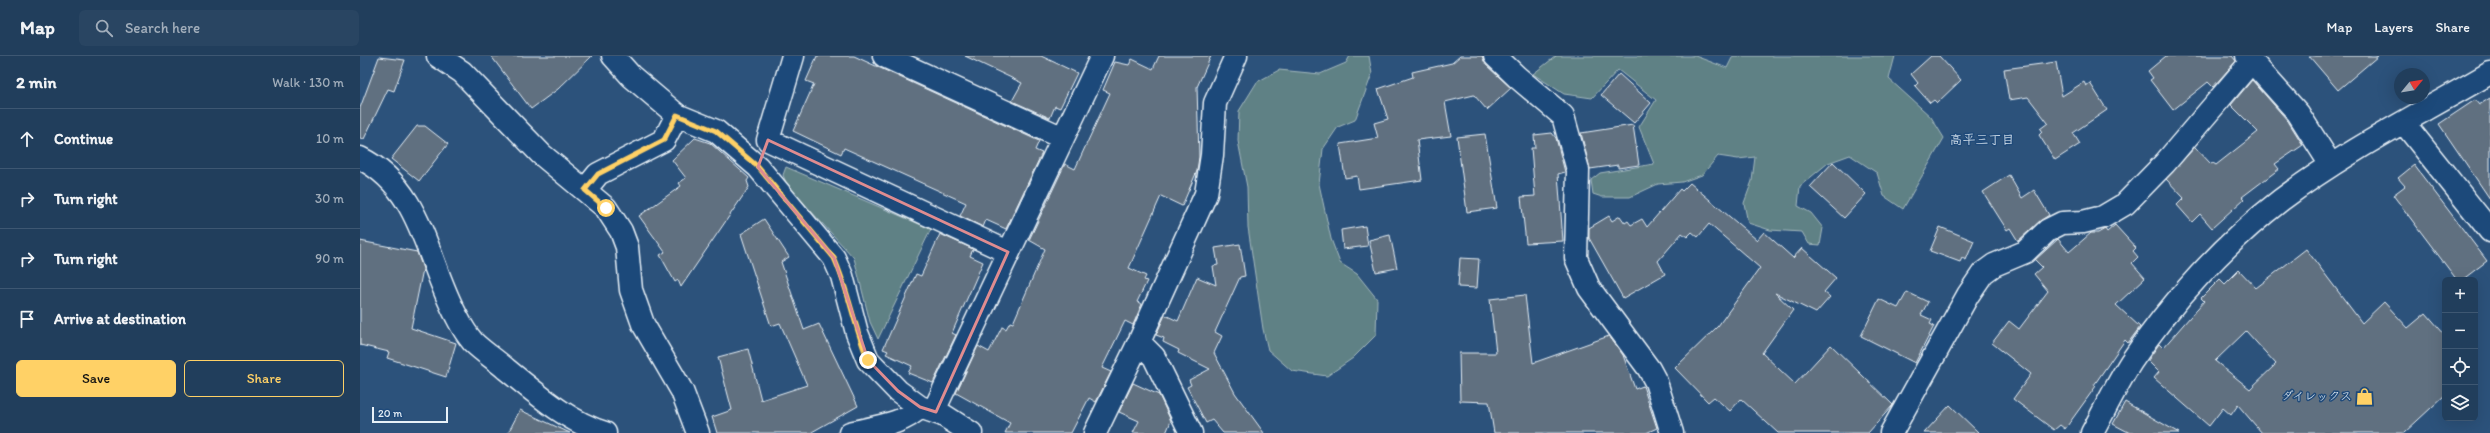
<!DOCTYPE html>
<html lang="en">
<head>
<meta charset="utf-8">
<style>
	:root { --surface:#213e5c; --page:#294562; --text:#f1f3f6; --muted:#a2aebb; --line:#3e5772; --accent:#ffd166 }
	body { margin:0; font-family:Itim,"Klee One",sans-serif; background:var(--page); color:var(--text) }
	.controls { position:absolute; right:12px; bottom:12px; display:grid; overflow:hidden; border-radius:6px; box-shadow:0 4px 16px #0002 }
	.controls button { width:36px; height:36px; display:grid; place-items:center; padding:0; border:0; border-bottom:1px solid var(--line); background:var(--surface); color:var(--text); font:20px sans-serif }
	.compass { position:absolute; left:2034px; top:12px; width:36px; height:36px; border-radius:50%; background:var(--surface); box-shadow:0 4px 16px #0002; rotate:60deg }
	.scale { position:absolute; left:12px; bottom:10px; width:76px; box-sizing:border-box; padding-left:4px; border:2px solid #e8f1f8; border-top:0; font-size:11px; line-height:14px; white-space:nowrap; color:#e8f1f8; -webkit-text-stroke:3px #1f4a7a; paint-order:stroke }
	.stop { position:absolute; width:12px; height:12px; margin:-9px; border:3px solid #ffd166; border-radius:50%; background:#fff }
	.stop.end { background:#ffd166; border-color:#fff; box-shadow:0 1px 4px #0008 }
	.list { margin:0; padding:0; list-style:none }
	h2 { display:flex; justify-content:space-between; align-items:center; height:52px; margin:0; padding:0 16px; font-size:17px }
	h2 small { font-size:13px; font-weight:400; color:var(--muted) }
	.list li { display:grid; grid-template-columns:26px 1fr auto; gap:12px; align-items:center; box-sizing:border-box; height:60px; padding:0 16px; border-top:1px solid var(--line) }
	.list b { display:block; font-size:15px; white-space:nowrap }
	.list em { font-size:13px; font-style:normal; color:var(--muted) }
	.actions { display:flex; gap:8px; padding:12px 16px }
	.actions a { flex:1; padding:9px 0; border:1px solid var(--accent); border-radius:6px; text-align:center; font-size:14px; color:var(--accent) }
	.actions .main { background:var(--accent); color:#111 }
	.icon { flex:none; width:22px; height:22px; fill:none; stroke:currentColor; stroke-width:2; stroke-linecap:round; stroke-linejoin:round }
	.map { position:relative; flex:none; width:2130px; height:377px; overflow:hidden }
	header { display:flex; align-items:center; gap:24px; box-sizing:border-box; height:56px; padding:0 20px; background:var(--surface); border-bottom:1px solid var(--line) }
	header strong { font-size:19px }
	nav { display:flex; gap:22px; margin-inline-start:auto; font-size:14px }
	.search { width:280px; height:36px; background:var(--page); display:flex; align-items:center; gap:10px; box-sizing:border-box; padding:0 14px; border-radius:6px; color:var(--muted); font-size:15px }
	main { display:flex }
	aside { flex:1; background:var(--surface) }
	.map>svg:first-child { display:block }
	.green { fill:#5f8185; stroke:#a4b9be }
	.building { fill:#607080; stroke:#e8f1f8; fill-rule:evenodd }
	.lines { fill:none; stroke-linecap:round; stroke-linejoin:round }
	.minor-casing { stroke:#e8f1f8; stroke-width:25 }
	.minor { stroke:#1f4a7a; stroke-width:22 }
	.route { stroke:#ffd166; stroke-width:5 }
	.marked { fill:none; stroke:#df8c90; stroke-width:3; stroke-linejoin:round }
	.labels { text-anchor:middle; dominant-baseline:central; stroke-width:3; stroke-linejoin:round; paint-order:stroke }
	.poi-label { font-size:12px; fill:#e8f1f8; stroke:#1f4a7a; text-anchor:end }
	.neighbourhood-label { font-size:13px; fill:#e8f1f8; stroke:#1f4a7a }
</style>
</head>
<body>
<header>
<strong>Map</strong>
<div class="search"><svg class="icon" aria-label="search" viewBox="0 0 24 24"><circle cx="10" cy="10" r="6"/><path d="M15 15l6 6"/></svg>Search here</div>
<nav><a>Map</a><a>Layers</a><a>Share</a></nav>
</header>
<main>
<aside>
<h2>2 min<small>Walk · 130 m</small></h2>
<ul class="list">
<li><svg class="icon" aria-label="ahead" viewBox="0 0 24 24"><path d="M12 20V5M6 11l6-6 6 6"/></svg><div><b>Continue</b></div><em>10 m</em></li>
<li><svg class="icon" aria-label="right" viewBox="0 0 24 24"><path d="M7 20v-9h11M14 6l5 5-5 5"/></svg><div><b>Turn right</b></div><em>30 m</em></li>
<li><svg class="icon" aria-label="right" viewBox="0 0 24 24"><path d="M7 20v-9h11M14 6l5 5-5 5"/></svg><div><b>Turn right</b></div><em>90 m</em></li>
<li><svg class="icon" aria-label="arrive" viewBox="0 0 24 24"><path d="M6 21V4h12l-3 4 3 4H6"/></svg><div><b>Arrive at destination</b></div></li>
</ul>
<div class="actions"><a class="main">Save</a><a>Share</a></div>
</aside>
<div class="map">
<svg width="2130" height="377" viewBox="0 0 2130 377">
	<rect width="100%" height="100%" fill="#2c527b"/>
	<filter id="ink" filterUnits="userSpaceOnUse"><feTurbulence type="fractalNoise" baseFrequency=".025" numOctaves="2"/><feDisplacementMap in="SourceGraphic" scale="8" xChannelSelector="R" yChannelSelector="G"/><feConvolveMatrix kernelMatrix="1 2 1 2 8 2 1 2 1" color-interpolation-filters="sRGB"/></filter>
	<g filter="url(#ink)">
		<!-- green -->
		<path class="green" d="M 990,0 L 1009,0 L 1012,18 L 995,64 L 978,71 L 963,93 L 959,128 L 971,183 L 980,207 L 997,218 L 1017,243 L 1016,279 L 993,302 L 967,320 L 932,315 L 908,294 L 903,273 L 888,171 L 887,131 L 878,85 L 879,55 L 897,26 L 919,14 L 960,18 L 986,7 Z
			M 1196,0 L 1335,0 L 1367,12 L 1373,0 L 1535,0 L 1529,23 L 1571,61 L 1584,82 L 1543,153 L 1524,140 L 1517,117 L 1490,99 L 1468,107 L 1440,130 L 1438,150 L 1451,157 L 1463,172 L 1460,189 L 1449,188 L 1442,176 L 1410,174 L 1388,167 L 1384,147 L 1392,125 L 1395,101 L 1378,103 L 1358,100 L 1342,119 L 1322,126 L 1298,128 L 1270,141 L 1242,141 L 1233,138 L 1231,124 L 1240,117 L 1294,108 L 1279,71 L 1296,44 L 1258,14 L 1232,42 L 1204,38 L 1173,18 Z
			M 426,111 L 571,173 L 518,283 L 510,266 L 494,202 L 427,129 L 423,119 Z"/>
		<!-- building -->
		<path class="building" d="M 131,0 L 232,0 L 198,33 L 171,53 Z
			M 457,0 L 494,0 L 679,85 L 675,94 L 682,97 L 646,173 L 626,164 L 623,171 L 600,160 L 606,147 L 484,92 L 481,98 L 433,75 L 454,28 L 446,25 Z
			M 605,0 L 681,0 L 717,17 L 700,52 L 695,50 L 690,62 L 652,45 L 662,27 Z
			M 799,0 L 851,0 L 837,31 L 839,101 L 837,115 L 822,150 L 801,140 L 769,212 L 786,220 L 784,224 L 787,225 L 777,246 L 782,248 L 773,269 L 765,265 L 742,312 L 751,316 L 736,346 L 729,342 L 711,377 L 645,377 L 650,367 L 596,337 L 618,290 L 629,296 L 642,271 L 646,273 L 650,266 L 653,267 L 685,193 L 669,184 L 705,108 L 715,113 L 750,37 L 743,34 L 755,6 L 769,9 L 772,3 L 793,13 Z
			M 1100,0 L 1122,0 L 1126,9 L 1151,32 L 1127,54 L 1114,39 L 1085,46 L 1091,80 L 1057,84 L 1062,124 L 999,133 L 997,120 L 985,122 L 980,88 L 1018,82 L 1014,67 L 1028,63 L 1018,33 L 1053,21 L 1052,16 L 1092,7 Z
			M 1571,0 L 1579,0 L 1601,24 L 1577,47 L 1574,44 L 1570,47 L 1555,30 L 1558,27 L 1551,18 Z
			M 1806,0 L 1872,0 L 1876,5 L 1853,31 L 1848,26 L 1813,54 L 1790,24 L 1793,22 L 1788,15 Z
			M 1949,0 L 2018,0 L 1978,34 Z
			M 19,1 L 45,4 L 34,35 L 28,33 L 4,83 L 0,82 L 0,52 Z
			M 1696,6 L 1702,40 L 1724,26 L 1726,30 L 1730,27 L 1747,54 L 1713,77 L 1720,88 L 1695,104 L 1679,79 L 1682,76 L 1680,73 L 1688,67 L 1668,41 L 1649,44 L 1644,13 Z
			M 1259,18 L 1291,47 L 1274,67 L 1241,39 Z
			M 1892,24 L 1928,65 L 1943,89 L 1915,108 L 1919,113 L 1882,141 L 1884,143 L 1852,172 L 1840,158 L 1832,166 L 1817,149 L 1824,142 L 1806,123 L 1835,91 L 1851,108 L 1853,107 L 1856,109 L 1898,76 L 1871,49 Z
			M 2130,42 L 2130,143 L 2079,68 L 2115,44 L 2119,49 Z
			M 1273,69 L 1279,109 L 1258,112 L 1258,109 L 1230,113 L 1221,77 Z
			M 57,70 L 65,70 L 88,88 L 59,125 L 31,103 Z
			M 1192,77 L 1196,82 L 1205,116 L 1198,118 L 1203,185 L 1166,187 L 1161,141 L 1175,140 L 1171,92 L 1175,92 L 1174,79 Z
			M 1125,78 L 1137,152 L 1107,156 L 1097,81 Z
			M 335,82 L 350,87 L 389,122 L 387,125 L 389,131 L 321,231 L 318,224 L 315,226 L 300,199 L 305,196 L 279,160 L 321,130 L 319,127 L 326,122 L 312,104 Z
			M 1473,106 L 1506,138 L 1484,162 L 1450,131 Z
			M 2054,109 L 2127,205 L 2102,224 L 2097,224 L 2033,139 L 2045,130 L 2038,122 Z
			M 1649,119 L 1662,142 L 1674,134 L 1689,159 L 1680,165 L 1658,185 L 1650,172 L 1647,174 L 1623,136 Z
			M 1330,127 L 1397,184 L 1404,176 L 1433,202 L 1442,192 L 1476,222 L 1464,236 L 1470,241 L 1456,257 L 1415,237 L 1433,254 L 1402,297 L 1435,328 L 1471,289 L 1533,349 L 1508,377 L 1418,377 L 1381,343 L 1370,355 L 1354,341 L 1348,346 L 1315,312 L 1358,270 L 1400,212 L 1349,168 L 1338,181 L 1332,176 L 1327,181 L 1322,177 L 1298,205 L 1305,218 L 1263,242 L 1229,182 L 1229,172 L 1249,160 L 1252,165 L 1260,160 L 1265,167 L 1268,165 L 1271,169 L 1282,163 L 1287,171 L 1320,133 L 1322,135 Z
			M 404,163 L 429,201 L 421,206 L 444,274 L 459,268 L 498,350 L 450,377 L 357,377 L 352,361 L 372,354 L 358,301 L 388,293 L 401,344 L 447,329 L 420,267 L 411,270 L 381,178 Z
			M 1755,169 L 1776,192 L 1773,195 L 1778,201 L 1772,207 L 1785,222 L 1756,249 L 1780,271 L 1768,287 L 1765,284 L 1734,329 L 1736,330 L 1705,373 L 1700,369 L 1694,374 L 1653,343 L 1671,318 L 1632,287 L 1649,265 L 1659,273 L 1688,235 L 1674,218 L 1682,211 L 1675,204 L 1698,183 L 1709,196 L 1731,177 L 1738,177 L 1745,173 L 1747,176 Z
			M 1005,170 L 1008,190 L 983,193 L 981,174 Z
			M 1580,171 L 1614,185 L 1606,204 L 1602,202 L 1600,206 L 1570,195 Z
			M 580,178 L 613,193 L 610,200 L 623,206 L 592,277 L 596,279 L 573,327 L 548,317 L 552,310 L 526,298 L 528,295 L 523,293 L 556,218 L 561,220 Z
			M 1030,179 L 1037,212 L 1016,216 L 1009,184 Z
			M 0,185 L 57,196 L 63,213 L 51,272 L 96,287 L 86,321 L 27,302 L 29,296 L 0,289 Z
			M 880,188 L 885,220 L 880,221 L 855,276 L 862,280 L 854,297 L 875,337 L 904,377 L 863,377 L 852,364 L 846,367 L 827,331 L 831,329 L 829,324 L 850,313 L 818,297 L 819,294 L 803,286 L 804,282 L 796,279 L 805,259 L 818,265 L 837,221 L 856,229 L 853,210 L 858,209 L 855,192 Z
			M 1946,193 L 2002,267 L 2024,246 L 2048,272 L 2066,257 L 2085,279 L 2085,339 L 2044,377 L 1902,377 L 1878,349 L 1871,359 L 1863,352 L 1849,370 L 1794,322 L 1799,316 L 1788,305 L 1790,301 L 1799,288 L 1803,292 L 1844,245 L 1841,242 L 1860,223 L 1865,228 L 1879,214 L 1896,232 ZM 1886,275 L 1916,308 L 1890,333 L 1855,305 Z
			M 1100,202 L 1119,203 L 1117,232 L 1098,231 Z
			M 1547,236 L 1568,246 L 1561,259 L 1572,264 L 1570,268 L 1574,270 L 1555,307 L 1501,280 L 1519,243 L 1538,252 Z
			M 1165,239 L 1173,307 L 1249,280 L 1263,299 L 1275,333 L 1283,330 L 1297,372 L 1286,377 L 1134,377 L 1129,346 L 1100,345 L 1099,297 L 1136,297 L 1130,243 Z
			M 773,327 L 799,339 L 811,365 L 806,377 L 773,377 L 779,365 L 759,356 Z
			M 1765,346 L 1819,377 L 1770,377 L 1753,368 Z
			M 1590,349 L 1619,377 L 1564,377 Z
			M 160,354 L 210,377 L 148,377 Z"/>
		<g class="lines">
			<defs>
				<path id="minor" d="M 78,0 L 102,16 L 181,98 L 246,152 L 261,175 L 267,191 L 271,234 L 283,268 L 322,335 L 338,377
					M 253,0 L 271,20 L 317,59 L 356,75 L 398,111 L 474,202 L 482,220 L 497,277 L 508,304 L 538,335 L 560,351 L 583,359 L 611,377
					M 433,0 L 408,84 L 648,196
					M 524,0 L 703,82 L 578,346 L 576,356
					M 1135,0 L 1157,21 L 1203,60 L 1218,114 L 1216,202 L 1229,232 L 1289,313 L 1296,326 L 1312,377
					M 1887,0 L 1938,57 L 1971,109
					M 2044,67 L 2130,175
					M 703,82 L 742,0
					M 0,102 C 63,133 66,205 97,261 C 101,269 107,279 113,286 C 123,296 136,304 146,313 C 176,337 208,366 245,377
					M 225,134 L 238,118 L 304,84 L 317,59
					M 779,286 L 846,138 L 852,99 L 855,47 L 876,0
					M 490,377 C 513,371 543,369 560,351
					M 735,377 L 779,286 L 794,301 L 831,377
					M 1531,377 L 1608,239 L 1623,217 L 1634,209 L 1665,196 L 1688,174 L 1702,167 L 1723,166 L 1743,161 L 1765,148 L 1805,107 L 1891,6
					M 1732,377 C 1745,353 1757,328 1771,306 C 1811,246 1864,188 1921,144 C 1986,95 2060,58 2130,17"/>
			</defs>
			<!-- minor casing -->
			<use href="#minor" class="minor-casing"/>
			<!-- minor -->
			<use href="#minor" class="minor"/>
		</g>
	</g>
	<g class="lines" filter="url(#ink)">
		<!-- route -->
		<path class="route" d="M 246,152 L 225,134 L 238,118 L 304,84 L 317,59 L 356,75 L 398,111 L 474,202 C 489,235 494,270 508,304"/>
	</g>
	<!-- marked area -->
	<path class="marked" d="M 408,84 L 648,196 L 576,356 L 560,351 L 538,335 L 508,304 L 474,202 L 398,111 Z"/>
	<!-- icons -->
	<defs>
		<symbol id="shop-bare" viewBox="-9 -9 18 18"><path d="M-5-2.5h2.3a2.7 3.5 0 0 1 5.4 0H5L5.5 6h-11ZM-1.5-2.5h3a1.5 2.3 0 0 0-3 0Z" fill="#ffd166" stroke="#1f4a7a" stroke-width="2.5" paint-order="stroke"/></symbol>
	</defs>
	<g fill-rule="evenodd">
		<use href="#shop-bare" x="1992" y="328" width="25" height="25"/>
	</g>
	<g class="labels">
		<!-- poi labels -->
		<g class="poi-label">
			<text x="1992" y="340">ダイレックス</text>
		</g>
		<!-- neighbourhood labels -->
		<g class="neighbourhood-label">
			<text x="1622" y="83">高平三丁目</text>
		</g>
	</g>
</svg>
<div class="controls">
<button>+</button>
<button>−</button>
<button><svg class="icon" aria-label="locate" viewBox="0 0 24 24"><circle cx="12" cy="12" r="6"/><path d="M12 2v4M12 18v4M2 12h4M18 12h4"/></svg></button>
<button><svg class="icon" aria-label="layers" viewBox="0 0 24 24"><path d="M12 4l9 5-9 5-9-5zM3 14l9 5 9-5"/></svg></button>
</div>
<svg class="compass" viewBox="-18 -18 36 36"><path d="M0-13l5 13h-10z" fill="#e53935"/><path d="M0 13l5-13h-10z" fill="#a2aebb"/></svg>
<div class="scale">20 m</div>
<div class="stop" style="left:246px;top:152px"></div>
<div class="stop end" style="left:508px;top:304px"></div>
</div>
</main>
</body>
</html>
